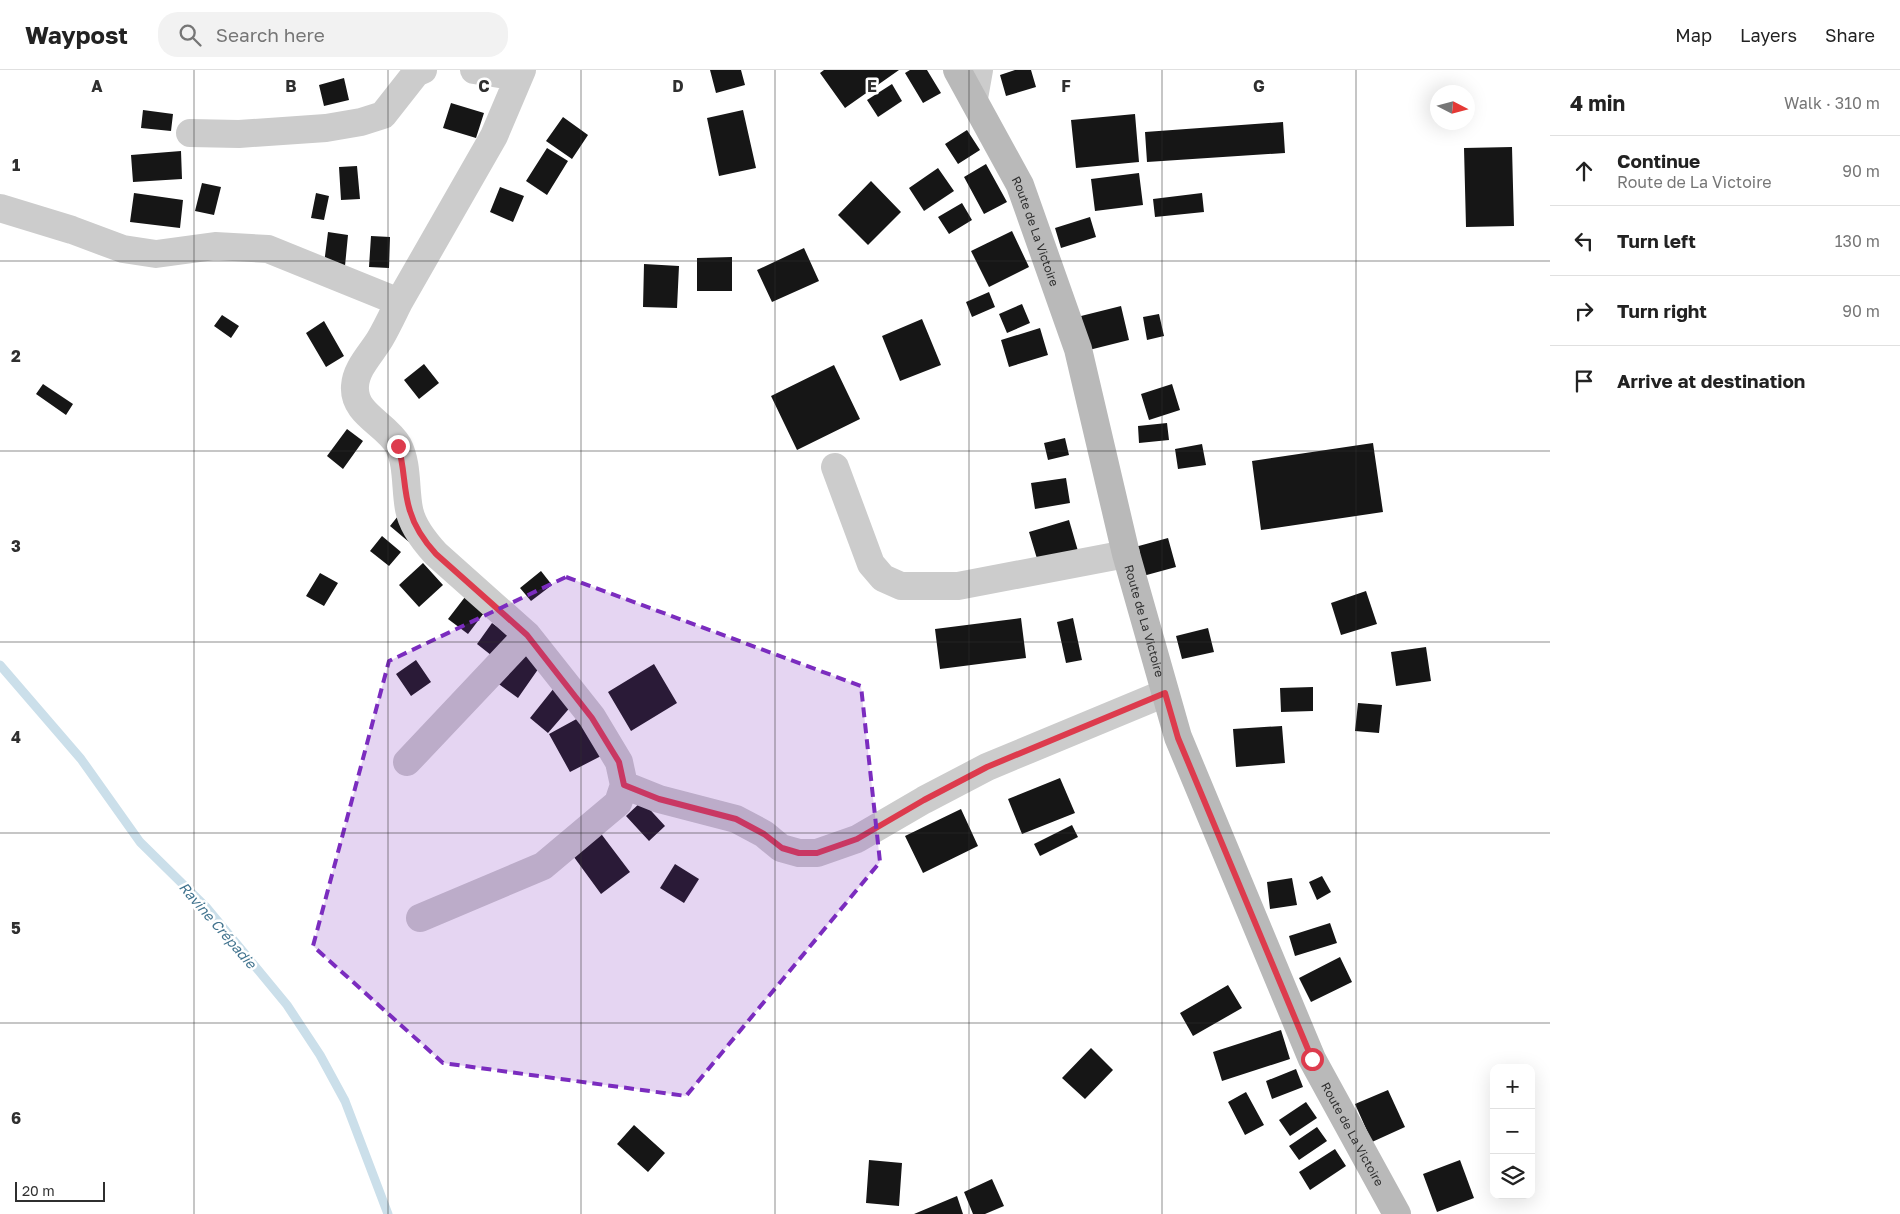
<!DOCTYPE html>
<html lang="en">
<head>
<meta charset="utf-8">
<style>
	:root { --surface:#fff; --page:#f2f2f2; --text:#222; --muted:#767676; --line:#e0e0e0 }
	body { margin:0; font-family:"Golos Text",sans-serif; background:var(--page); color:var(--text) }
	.controls { position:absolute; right:15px; bottom:15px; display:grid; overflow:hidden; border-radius:10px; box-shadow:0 5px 20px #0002 }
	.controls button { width:45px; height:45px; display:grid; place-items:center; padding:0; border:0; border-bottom:1px solid var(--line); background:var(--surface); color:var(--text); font:25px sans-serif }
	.compass { position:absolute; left:1430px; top:15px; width:45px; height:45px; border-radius:50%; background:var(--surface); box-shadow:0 5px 20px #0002; rotate:96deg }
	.scale { position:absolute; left:15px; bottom:12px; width:90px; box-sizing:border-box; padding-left:5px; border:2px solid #2f2f2f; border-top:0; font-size:14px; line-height:18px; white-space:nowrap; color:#2f2f2f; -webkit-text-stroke:4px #fff; paint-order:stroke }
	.stop { position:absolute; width:15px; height:15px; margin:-11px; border:4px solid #dd3b4d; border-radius:50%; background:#fff }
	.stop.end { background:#dd3b4d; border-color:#fff; box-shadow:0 1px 5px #0008 }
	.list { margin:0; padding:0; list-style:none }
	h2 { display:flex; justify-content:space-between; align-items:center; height:65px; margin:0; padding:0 20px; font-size:21px }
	h2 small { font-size:16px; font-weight:400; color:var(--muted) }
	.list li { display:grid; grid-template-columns:32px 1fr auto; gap:15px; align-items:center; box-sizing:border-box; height:70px; padding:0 20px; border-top:1px solid var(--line) }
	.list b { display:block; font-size:19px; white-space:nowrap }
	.list p { margin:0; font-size:16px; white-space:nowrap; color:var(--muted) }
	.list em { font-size:16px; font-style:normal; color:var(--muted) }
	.icon { flex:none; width:28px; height:28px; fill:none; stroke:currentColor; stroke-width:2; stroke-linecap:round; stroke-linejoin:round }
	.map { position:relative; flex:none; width:1550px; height:1144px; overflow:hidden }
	header { display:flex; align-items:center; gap:30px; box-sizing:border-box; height:70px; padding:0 25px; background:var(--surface); border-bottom:1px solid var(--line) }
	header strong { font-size:24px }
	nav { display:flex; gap:28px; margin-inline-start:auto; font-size:18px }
	.search { width:350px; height:45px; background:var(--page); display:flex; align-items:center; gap:12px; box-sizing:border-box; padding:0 18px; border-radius:20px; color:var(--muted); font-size:19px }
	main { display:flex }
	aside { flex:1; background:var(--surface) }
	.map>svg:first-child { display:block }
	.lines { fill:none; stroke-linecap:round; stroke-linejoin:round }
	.stream { stroke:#cbdfea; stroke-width:9 }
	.building { fill:#161616 }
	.street { stroke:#ccc; stroke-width:28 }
	.secondary { stroke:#b9b9b9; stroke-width:28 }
	.route { stroke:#dd3b4d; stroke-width:6 }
	.marked { fill:#7b2cbf; fill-opacity:0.2; stroke:#7b2cbf; stroke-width:4; stroke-dasharray:10 6; stroke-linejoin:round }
	.grid { fill:none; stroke:#2f2f2f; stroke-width:1; stroke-opacity:0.55 }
	.labels { text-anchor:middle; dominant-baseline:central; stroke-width:5; stroke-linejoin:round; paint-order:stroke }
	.street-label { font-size:12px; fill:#2f2f2f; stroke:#fff }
	.water-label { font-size:14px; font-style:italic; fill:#41738e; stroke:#fff }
	.grid-label { font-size:16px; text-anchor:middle; font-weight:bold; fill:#2f2f2f; stroke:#fff; stroke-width:5; stroke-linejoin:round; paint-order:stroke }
</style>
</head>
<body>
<header>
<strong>Waypost</strong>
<div class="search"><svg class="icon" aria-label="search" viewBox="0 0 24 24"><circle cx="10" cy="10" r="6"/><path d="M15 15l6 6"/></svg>Search here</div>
<nav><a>Map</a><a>Layers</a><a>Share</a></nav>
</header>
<main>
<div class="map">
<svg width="1550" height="1144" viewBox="0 0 1550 1144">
	<rect width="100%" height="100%" fill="#fff"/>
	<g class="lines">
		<!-- stream -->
		<path class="stream" d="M 0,595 L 81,689 L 140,772 L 207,838 L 287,935 L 320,985 L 345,1031 L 388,1144"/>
	</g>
	<!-- building -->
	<path class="building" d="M 710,0 L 741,0 L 745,15 L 716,23 Z
		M 824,0 L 899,0 L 845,38 L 820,3 Z
		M 910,0 L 927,0 L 941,23 L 923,33 L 905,3 Z
		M 1015,0 L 1031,0 L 1036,17 L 1006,26 L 1000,5 Z
		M 344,8 L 349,30 L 324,36 L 319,15 Z
		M 892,14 L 902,31 L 878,47 L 867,30 Z
		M 451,33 L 484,43 L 476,68 L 443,58 Z
		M 143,40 L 173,44 L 171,61 L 141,58 Z
		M 743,40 L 756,98 L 719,106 L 707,48 Z
		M 1135,44 L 1139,92 L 1076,98 L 1071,50 Z
		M 563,47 L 588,65 L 572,89 L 546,71 Z
		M 1283,52 L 1285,83 L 1147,92 L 1145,62 Z
		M 967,60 L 980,80 L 958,94 L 945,74 Z
		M 1512,77 L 1514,156 L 1466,157 L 1464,78 Z
		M 547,78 L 568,91 L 547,125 L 526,111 Z
		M 181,81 L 182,109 L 133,112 L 131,85 Z
		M 986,94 L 1007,132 L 984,144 L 964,107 Z
		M 357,96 L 360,129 L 341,130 L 339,97 Z
		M 938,98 L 954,121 L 924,141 L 909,118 Z
		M 1139,103 L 1143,135 L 1095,141 L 1091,109 Z
		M 871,111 L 901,142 L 868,175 L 838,145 Z
		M 202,113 L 221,117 L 214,145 L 195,141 Z
		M 500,117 L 524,126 L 513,152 L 490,142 Z
		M 134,123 L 183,130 L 180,158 L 130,152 Z
		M 316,123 L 329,126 L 324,150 L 311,148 Z
		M 1202,123 L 1204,142 L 1155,147 L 1153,129 Z
		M 962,133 L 972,150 L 949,164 L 938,147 Z
		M 1090,147 L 1096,167 L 1061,178 L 1055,158 Z
		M 1012,161 L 1029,197 L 989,217 L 971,181 Z
		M 328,162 L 348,165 L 345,196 L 324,194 Z
		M 371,166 L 390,167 L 389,198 L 369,197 Z
		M 804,178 L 819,211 L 772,232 L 757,200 Z
		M 732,187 L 732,221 L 697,221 L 697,188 Z
		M 644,194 L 679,196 L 677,238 L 643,237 Z
		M 989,222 L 995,237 L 972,247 L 966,232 Z
		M 1022,234 L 1030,253 L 1007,263 L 999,244 Z
		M 1121,236 L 1129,270 L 1089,280 L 1081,246 Z
		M 1159,244 L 1164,266 L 1147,270 L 1143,247 Z
		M 222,245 L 239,256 L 231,268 L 214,256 Z
		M 922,249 L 941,295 L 900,311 L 882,266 Z
		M 324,251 L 344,286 L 326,297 L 306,263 Z
		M 1040,258 L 1048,285 L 1009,297 L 1001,270 Z
		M 424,294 L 439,313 L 419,329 L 404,310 Z
		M 834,295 L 860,349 L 797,380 L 771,326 Z
		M 43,314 L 73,334 L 66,345 L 36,324 Z
		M 1172,314 L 1180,340 L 1149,350 L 1141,324 Z
		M 1167,353 L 1169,370 L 1139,373 L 1138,356 Z
		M 347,359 L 363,371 L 343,399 L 327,386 Z
		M 1065,368 L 1069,385 L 1048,390 L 1044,373 Z
		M 1373,373 L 1383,442 L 1261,460 L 1252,391 Z
		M 1202,374 L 1206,395 L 1178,399 L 1175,379 Z
		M 1066,408 L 1070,433 L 1035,439 L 1031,413 Z
		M 398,446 L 417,463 L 409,472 L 390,456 Z
		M 1069,450 L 1078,481 L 1038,492 L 1029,462 Z
		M 382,466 L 401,482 L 389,496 L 370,481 Z
		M 1168,468 L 1176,497 L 1143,506 L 1135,477 Z
		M 423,493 L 443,515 L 419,537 L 399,515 Z
		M 541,501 L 552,515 L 531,531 L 520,518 Z
		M 320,503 L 338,513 L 324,536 L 306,526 Z
		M 1366,521 L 1377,554 L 1341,565 L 1331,533 Z
		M 465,527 L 484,543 L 468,564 L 448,549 Z
		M 1021,548 L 1026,588 L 940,599 L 935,559 Z
		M 1073,548 L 1082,590 L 1066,593 L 1057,552 Z
		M 492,553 L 512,567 L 496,589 L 477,574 Z
		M 1208,558 L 1214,582 L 1182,589 L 1176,566 Z
		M 1426,577 L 1431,611 L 1396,616 L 1391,582 Z
		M 518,580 L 541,595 L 518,628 L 496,612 Z
		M 416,590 L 431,612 L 411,626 L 396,604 Z
		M 654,594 L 677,633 L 631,661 L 608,622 Z
		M 1313,617 L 1313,641 L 1281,642 L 1280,618 Z
		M 554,618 L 573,634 L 548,663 L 530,648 Z
		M 1358,633 L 1382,635 L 1379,663 L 1355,661 Z
		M 582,646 L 603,685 L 570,702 L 549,664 Z
		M 1282,656 L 1285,693 L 1236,697 L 1233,659 Z
		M 1060,708 L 1075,743 L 1022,764 L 1008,729 Z
		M 642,731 L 665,756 L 649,771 L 626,746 Z
		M 961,739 L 978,776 L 923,803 L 905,766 Z
		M 1072,755 L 1078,767 L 1040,786 L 1034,774 Z
		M 599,761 L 630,802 L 601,824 L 571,783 Z
		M 675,794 L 699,809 L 684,833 L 660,818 Z
		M 1322,806 L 1331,822 L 1317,830 L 1309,812 Z
		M 1292,808 L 1297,835 L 1270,839 L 1267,812 Z
		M 1330,853 L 1337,873 L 1295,886 L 1289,866 Z
		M 1340,887 L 1352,912 L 1311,932 L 1299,908 Z
		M 1228,915 L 1242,938 L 1193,966 L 1180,943 Z
		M 1281,960 L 1290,989 L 1222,1011 L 1213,982 Z
		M 1091,978 L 1113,1000 L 1085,1029 L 1062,1008 Z
		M 1296,999 L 1303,1017 L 1272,1029 L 1266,1011 Z
		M 1388,1020 L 1405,1057 L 1372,1072 L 1355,1034 Z
		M 1246,1022 L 1264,1055 L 1245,1065 L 1228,1032 Z
		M 1306,1032 L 1317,1048 L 1290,1066 L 1279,1050 Z
		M 634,1055 L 665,1083 L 648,1102 L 617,1074 Z
		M 1317,1057 L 1327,1071 L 1299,1090 L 1289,1076 Z
		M 1335,1079 L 1346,1096 L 1310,1120 L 1299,1102 Z
		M 869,1090 L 902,1093 L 899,1136 L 866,1133 Z
		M 1460,1090 L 1474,1128 L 1437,1142 L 1423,1104 Z
		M 992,1109 L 1004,1136 L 985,1144 L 973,1144 L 964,1122 Z
		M 957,1126 L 963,1144 L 914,1144 Z"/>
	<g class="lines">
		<!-- street -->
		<path class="street" d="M 474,0 L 519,7
			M 974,28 L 979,0
			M 190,63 L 239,64 L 326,58 L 361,52 L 383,45 L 416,3 L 423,0
			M 0,138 L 72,160 L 123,179 L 156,184 L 215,176 L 268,179 L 399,232 L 494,66 L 522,0
			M 399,232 C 393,244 387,257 380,269 C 371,284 356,298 355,316 C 353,344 385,353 398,375 C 408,394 405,419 409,439 C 412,456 425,472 436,484 L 527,565 L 592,647 L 619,692 L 624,715 L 618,733 L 543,796 L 420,848
			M 835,397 L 871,494 L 883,508 L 901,516 L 958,516 L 1126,484
			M 407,692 L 527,565
			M 624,715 L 659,729 L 736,749 L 764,764 L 781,778 L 799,783 L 817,783 L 857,769 L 924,730 L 987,697 L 1165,623"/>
		<!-- secondary -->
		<path class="secondary" id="s1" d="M 957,0 L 1020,115 L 1078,279 L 1126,484 L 1178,667 L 1312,989 L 1397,1144"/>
	</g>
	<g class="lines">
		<!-- route -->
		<path class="route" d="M 398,376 C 405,397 403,420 410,441 C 415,458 425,472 436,484 L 527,565 L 592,648 L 619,692 L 624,715 L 659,729 L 736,749 L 764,764 L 782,778 L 799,783 L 817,783 L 857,769 L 924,730 L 987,697 L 1165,623 L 1178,668 L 1312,989"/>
	</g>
	<!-- marked area -->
	<path class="marked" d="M 566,507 L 861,616 L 880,792 L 686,1026 L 443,993 L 313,876 L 389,591 Z"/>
	<!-- grid -->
	<path class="grid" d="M 194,0 L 194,1144M 388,0 L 388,1144M 581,0 L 581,1144M 775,0 L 775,1144M 969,0 L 969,1144M 1162,0 L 1162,1144M 1356,0 L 1356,1144M 0,191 L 1550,191M 0,381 L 1550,381M 0,572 L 1550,572M 0,763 L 1550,763M 0,953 L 1550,953"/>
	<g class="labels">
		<!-- street labels -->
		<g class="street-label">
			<text stroke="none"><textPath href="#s1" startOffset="180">Route de La Victoire</textPath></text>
			<text stroke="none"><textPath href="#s1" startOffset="585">Route de La Victoire</textPath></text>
			<text stroke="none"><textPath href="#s1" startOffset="1140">Route de La Victoire</textPath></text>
		</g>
		<!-- water labels -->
		<g class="water-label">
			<text transform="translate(218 855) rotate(49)">Ravine Crépadie</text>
		</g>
	</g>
	<g class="grid-label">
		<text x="97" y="22">A</text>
		<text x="291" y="22">B</text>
		<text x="484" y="22">C</text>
		<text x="678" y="22">D</text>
		<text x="872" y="22">E</text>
		<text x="1066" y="22">F</text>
		<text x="1259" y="22">G</text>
		<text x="16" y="101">1</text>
		<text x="16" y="292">2</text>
		<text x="16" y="482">3</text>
		<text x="16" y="673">4</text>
		<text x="16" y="864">5</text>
		<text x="16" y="1054">6</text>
	</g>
</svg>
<div class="controls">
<button>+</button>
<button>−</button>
<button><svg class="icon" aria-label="layers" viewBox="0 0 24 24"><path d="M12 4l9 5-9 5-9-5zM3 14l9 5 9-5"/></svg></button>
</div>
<svg class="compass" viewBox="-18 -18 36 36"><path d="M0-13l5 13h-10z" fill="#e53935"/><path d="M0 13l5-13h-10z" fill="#767676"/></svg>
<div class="scale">20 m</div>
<div class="stop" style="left:1312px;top:989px"></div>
<div class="stop end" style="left:398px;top:376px"></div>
</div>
<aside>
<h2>4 min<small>Walk · 310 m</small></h2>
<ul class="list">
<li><svg class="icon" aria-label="ahead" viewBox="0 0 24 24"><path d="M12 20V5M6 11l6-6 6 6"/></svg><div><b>Continue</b><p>Route de La Victoire</p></div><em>90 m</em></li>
<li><svg class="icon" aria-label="left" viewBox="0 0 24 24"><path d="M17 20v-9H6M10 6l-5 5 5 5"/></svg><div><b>Turn left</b></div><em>130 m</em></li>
<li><svg class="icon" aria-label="right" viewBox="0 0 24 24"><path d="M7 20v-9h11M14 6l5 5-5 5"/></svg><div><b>Turn right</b></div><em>90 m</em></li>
<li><svg class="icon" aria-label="arrive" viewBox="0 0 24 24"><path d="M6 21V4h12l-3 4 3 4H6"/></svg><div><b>Arrive at destination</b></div></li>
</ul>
</aside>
</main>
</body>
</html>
